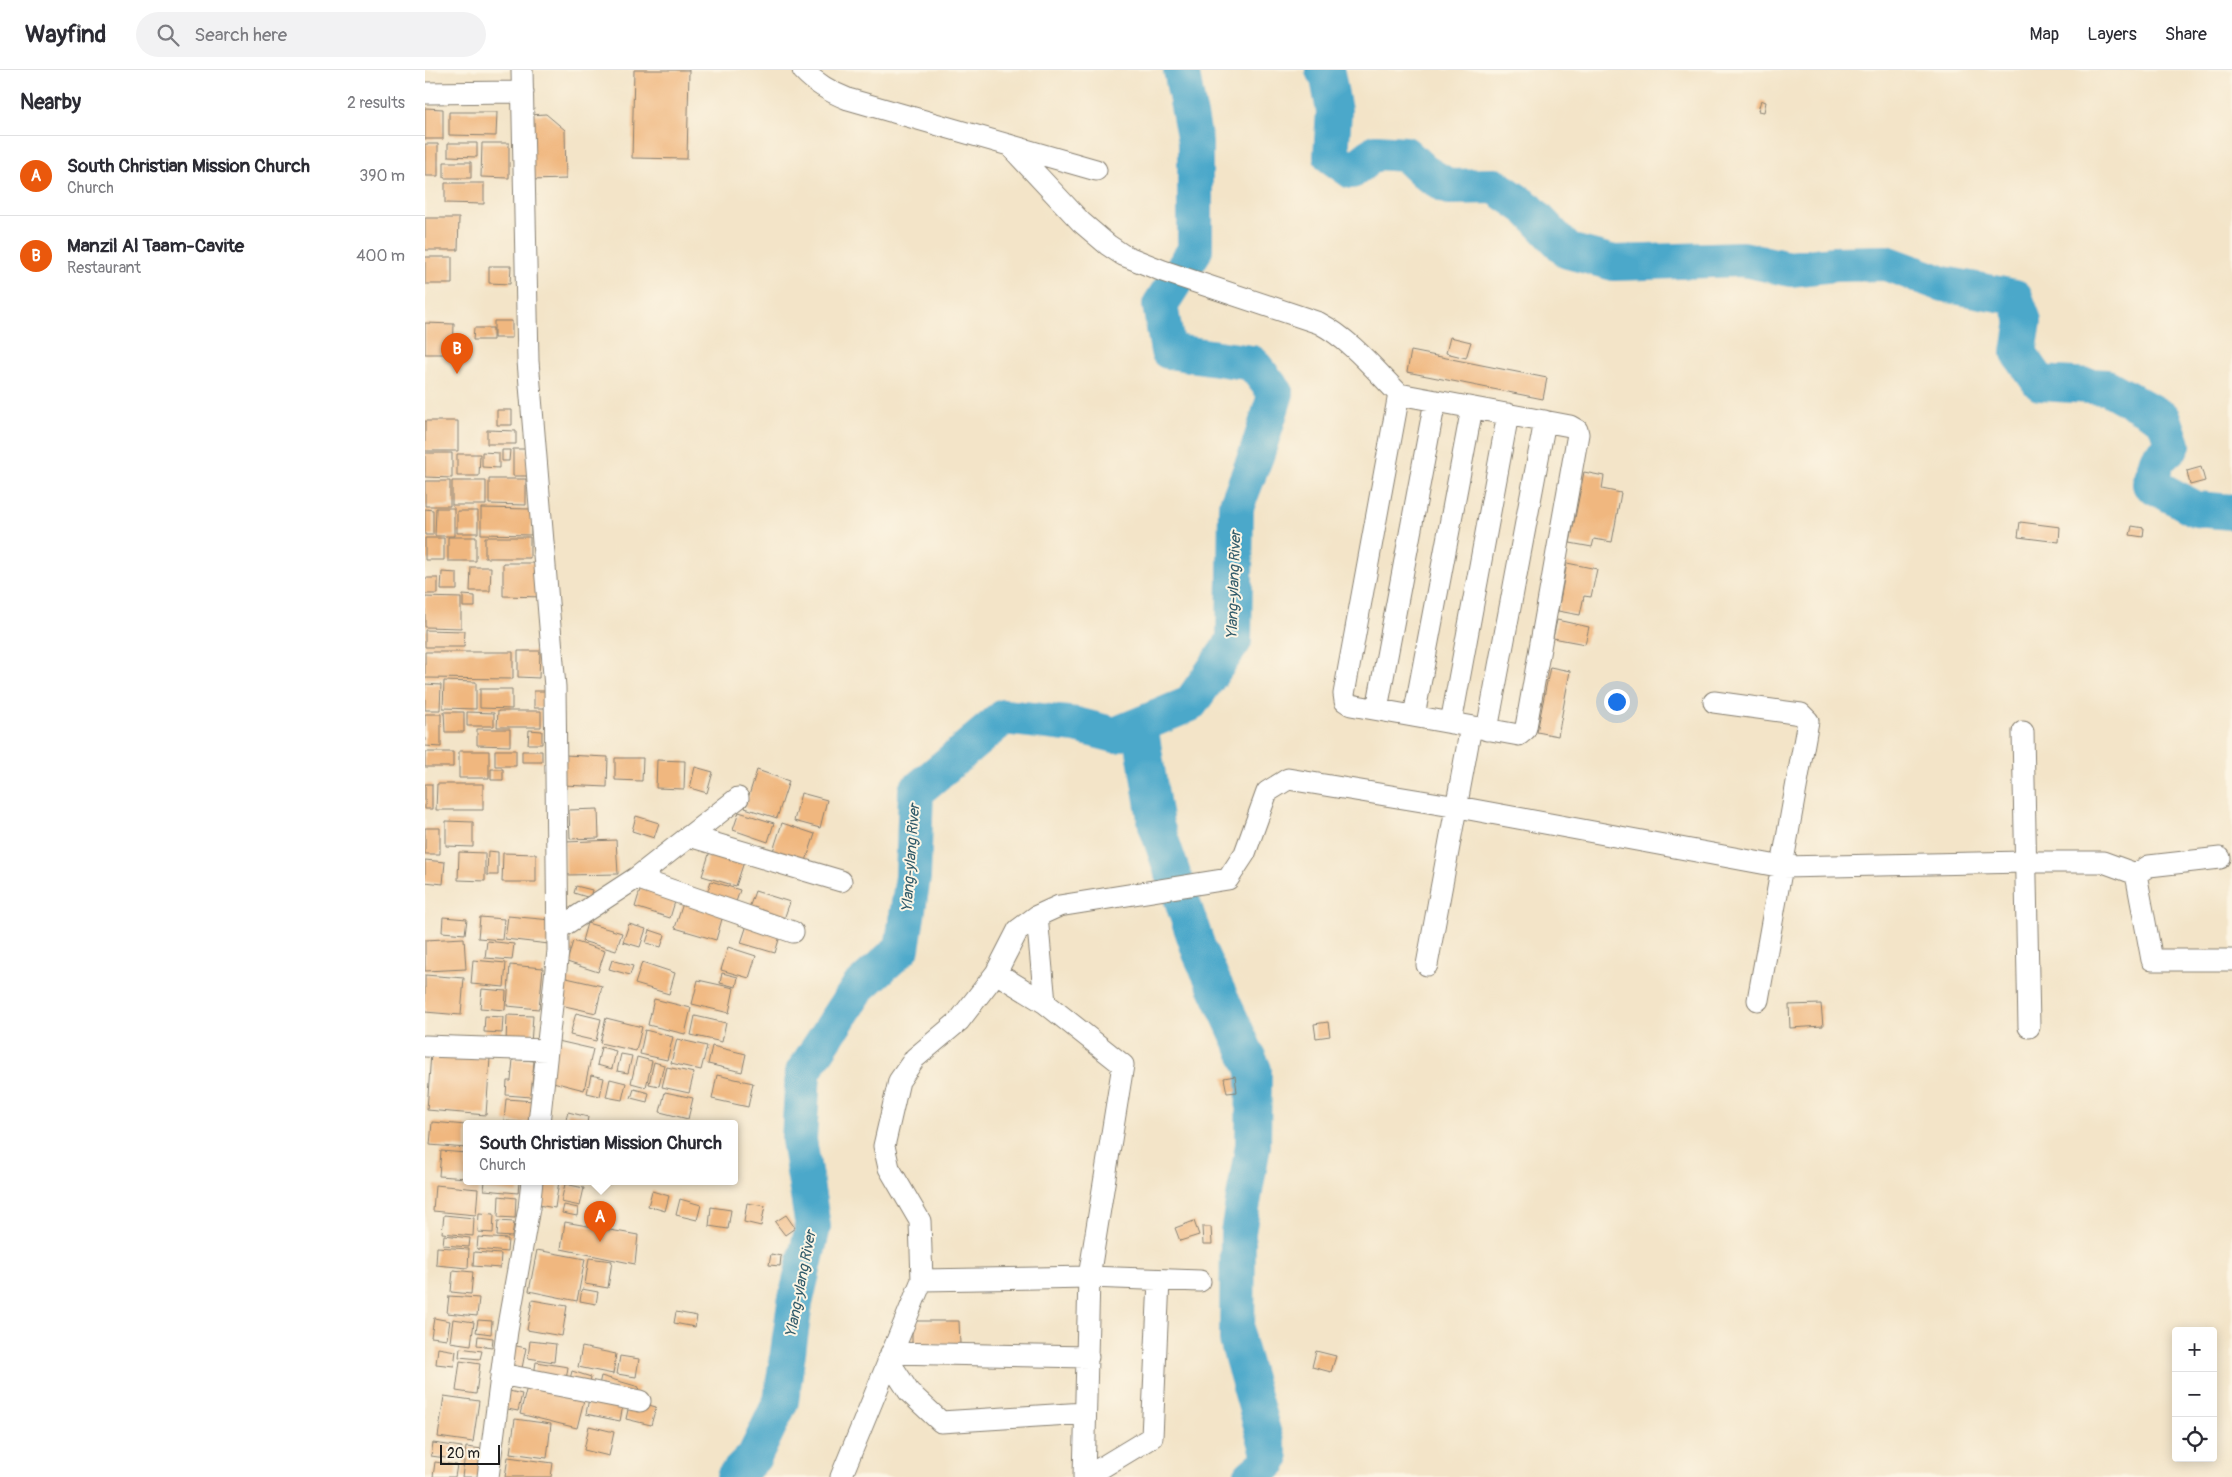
<!DOCTYPE html>
<html lang="en">
<head>
<meta charset="utf-8">
<style>
	:root { --surface:#fff; --page:#f2f2f3; --text:#2b2b33; --muted:#7c7c81; --line:#e1e1e2; --accent:#ea580c }
	body { margin:0; font-family:Pangolin,sans-serif; background:var(--page); color:var(--text) }
	.controls { position:absolute; right:15px; bottom:15px; display:grid; overflow:hidden; border-radius:5px; box-shadow:0 2px 12px #0003 }
	.controls button { width:45px; height:45px; display:grid; place-items:center; padding:0; border:0; border-bottom:1px solid var(--line); background:var(--surface); color:var(--text); font:25px sans-serif }
	.scale { position:absolute; left:15px; bottom:12px; width:60px; box-sizing:border-box; padding-left:5px; border:2px solid #1c1c1c; border-top:0; font-size:14px; line-height:18px; white-space:nowrap; color:#1c1c1c; -webkit-text-stroke:4px #fcf5e5; paint-order:stroke }
	.you { position:absolute; left:1191px; top:631px; width:18px; height:18px; margin:-12px; border:4px solid #fff; border-radius:50%; background:#1a73e8; box-shadow:0 0 0 8px #1a73e833 }
	.badge { display:grid; place-items:center; width:32px; height:32px; border-radius:50%; background:var(--accent); color:#fff; font-size:16px; font-weight:700 }
	.pin { position:absolute; translate:-50% -41px; filter:drop-shadow(0 1px 2px #0008) }
	.pin::after { content:''; position:absolute; top:26px; width:18px; height:15px; background:inherit; clip-path:polygon(0 0,100% 0,50% 100%) }
	.popup { position:absolute; left:38px; top:1050px; width:275px; height:65px; box-sizing:border-box; display:grid; place-content:center; border-radius:5px; background:var(--surface); filter:drop-shadow(0 1px 4px #0005); font-size:16px; white-space:nowrap; color:var(--muted) }
	.popup b { font-size:19px; color:var(--text) }
	.popup::after { content:''; position:absolute; left:50%; top:100%; margin-left:-10px; border:10px solid transparent; border-top-color:var(--surface) }
	.list { margin:0; padding:0; list-style:none }
	h2 { display:flex; justify-content:space-between; align-items:center; height:65px; margin:0; padding:0 20px; font-size:21px }
	h2 small { font-size:16px; font-weight:400; color:var(--muted) }
	.list li { display:grid; grid-template-columns:32px 1fr auto; gap:15px; align-items:center; box-sizing:border-box; height:80px; padding:0 20px; border-top:1px solid var(--line) }
	.list b { display:block; font-size:19px; white-space:nowrap }
	.list p { margin:0; font-size:16px; white-space:nowrap; color:var(--muted) }
	.list em { font-size:16px; font-style:normal; color:var(--muted) }
	.icon { flex:none; width:28px; height:28px; fill:none; stroke:currentColor; stroke-width:2; stroke-linecap:round; stroke-linejoin:round }
	.map { position:relative; flex:none; width:1807px; height:1407px; overflow:hidden }
	header { display:flex; align-items:center; gap:30px; box-sizing:border-box; height:70px; padding:0 25px; background:var(--surface); border-bottom:1px solid var(--line) }
	header strong { font-size:24px }
	nav { display:flex; gap:28px; margin-inline-start:auto; font-size:18px }
	.search { width:350px; height:45px; background:var(--page); display:flex; align-items:center; gap:12px; box-sizing:border-box; padding:0 18px; border-radius:28px; color:var(--muted); font-size:19px }
	main { display:flex }
	aside { flex:1; background:var(--surface) }
	.map>svg:first-child { display:block }
	.lines { fill:none; stroke-linecap:round; stroke-linejoin:round }
	.river { stroke:#4ba8ca; stroke-width:36 }
	.building { fill:#f0b77f }
	.minor-casing { stroke:#888072; stroke-width:23 }
	.minor { stroke:#fff; stroke-width:21 }
	.labels { text-anchor:middle; dominant-baseline:central; stroke-width:4; stroke-linejoin:round; paint-order:stroke }
	.water-label { font-size:15px; font-style:italic; fill:#315b6a; stroke:#fcf5e5 }
</style>
</head>
<body>
<header>
<strong>Wayfind</strong>
<div class="search"><svg class="icon" aria-label="search" viewBox="0 0 24 24"><circle cx="10" cy="10" r="6"/><path d="M15 15l6 6"/></svg>Search here</div>
<nav><a>Map</a><a>Layers</a><a>Share</a></nav>
</header>
<main>
<aside>
<h2>Nearby<small>2 results</small></h2>
<ul class="list">
<li><span class="badge">A</span><div><b>South Christian Mission Church</b><p>Church</p></div><em>390 m</em></li>
<li><span class="badge">B</span><div><b>Manzil Al Taam-Cavite</b><p>Restaurant</p></div><em>400 m</em></li>
</ul>
</aside>
<div class="map">
<svg width="1807" height="1407" viewBox="0 0 1807 1407">
	<rect width="100%" height="100%" fill="#fcf5e5"/>
	<filter id="ink" filterUnits="userSpaceOnUse"><feTurbulence type="fractalNoise" baseFrequency=".02" numOctaves="2"/><feDisplacementMap in="SourceGraphic" scale="10" xChannelSelector="R" yChannelSelector="G"/><feConvolveMatrix kernelMatrix="1 2 1 2 8 2 1 2 1" color-interpolation-filters="sRGB"/></filter>
	<filter id="wash" filterUnits="userSpaceOnUse"><feTurbulence type="fractalNoise" baseFrequency=".0096" numOctaves="4" result="noise"/><feDisplacementMap in="SourceGraphic" scale="20" xChannelSelector="R" yChannelSelector="G"/><feGaussianBlur stdDeviation="1.12" result="paint"/><feColorMatrix in="noise" values="0 0 0 0 0 0 0 0 0 0 0 0 0 0 0 0 0 1.4 0 .05"/><feComposite in="paint" operator="in"/></filter>
	<g filter="url(#wash)">
		<rect width="100%" height="100%" fill="#f3e4c8"/>
		<g class="lines">
			<!-- river -->
			<path class="river" d="M 898,0 L 902,3 L 909,41 L 906,86 L 927,101 L 951,82 L 980,84 L 999,102 L 1024,117 L 1070,116 L 1103,139 L 1143,181 L 1189,193 L 1318,189 L 1365,199 L 1409,194 L 1461,193 L 1518,214 L 1590,227 L 1599,251 L 1594,283 L 1615,313 L 1682,317 L 1739,349 L 1748,375 L 1732,390 L 1725,414 L 1771,439 L 1807,442
				M 715,655 L 731,755 L 775,883 L 829,1000 L 828,1075 L 813,1162 L 812,1270 L 846,1390 L 826,1407
				M 309,1407 L 329,1387 L 356,1331 L 370,1233 L 388,1157 L 374,1070 L 378,1002 L 433,918 L 477,878 L 488,807 L 491,721 L 579,647 L 651,655 L 690,665 L 765,634 L 809,571 L 811,437 L 832,383 L 851,323 L 827,293 L 743,281 L 735,235 L 770,180 L 770,72 L 756,0"/>
		</g>
		<g id="blocks">
			<!-- building -->
			<path class="building" d="M 209,0 L 264,0 L 262,89 L 207,88 Z
				M 1336,30 L 1341,32 L 1339,42 L 1333,41 Z
				M 0,38 L 18,39 L 18,69 L 0,69 Z
				M 24,42 L 72,42 L 71,66 L 24,65 Z
				M 121,44 L 140,60 L 141,109 L 105,110 L 103,45 Z
				M 23,73 L 52,73 L 52,87 L 23,86 Z
				M 57,73 L 84,73 L 84,108 L 56,107 Z
				M 0,74 L 13,74 L 13,106 L 0,106 Z
				M 19,92 L 46,92 L 46,108 L 19,108 Z
				M 20,113 L 59,113 L 59,134 L 20,133 Z
				M 0,148 L 34,148 L 33,180 L 0,180 Z
				M 0,187 L 27,187 L 27,214 L 0,214 Z
				M 64,196 L 86,196 L 85,214 L 64,213 Z
				M 69,251 L 87,251 L 87,268 L 69,268 Z
				M 0,253 L 29,254 L 28,284 L 0,284 Z
				M 49,258 L 68,258 L 68,270 L 48,270 Z
				M 1025,267 L 1046,272 L 1041,288 L 1021,283 Z
				M 986,281 L 1122,308 L 1118,329 L 982,302 Z
				M 72,340 L 87,340 L 87,355 L 72,355 Z
				M 0,351 L 33,351 L 33,381 L 0,381 Z
				M 62,360 L 91,361 L 91,374 L 62,374 Z
				M 88,379 L 102,379 L 102,406 L 88,406 Z
				M 77,380 L 85,380 L 84,391 L 77,391 Z
				M 57,382 L 74,383 L 74,398 L 57,397 Z
				M 0,383 L 27,383 L 27,408 L 0,407 Z
				M 32,384 L 55,384 L 54,406 L 32,406 Z
				M 1776,397 L 1780,411 L 1765,415 L 1762,401 Z
				M 1159,402 L 1179,406 L 1177,419 L 1196,423 L 1187,472 L 1169,469 L 1167,477 L 1145,473 Z
				M 64,409 L 101,409 L 101,435 L 64,434 Z
				M 0,411 L 25,411 L 25,436 L 0,436 Z
				M 27,411 L 61,411 L 61,435 L 27,435 Z
				M 11,438 L 29,438 L 29,466 L 10,466 Z
				M 56,438 L 106,439 L 106,465 L 56,464 Z
				M 0,439 L 8,440 L 8,465 L 0,465 Z
				M 32,441 L 53,441 L 53,463 L 32,463 Z
				M 1595,452 L 1635,457 L 1634,472 L 1593,467 Z
				M 1707,456 L 1719,458 L 1718,467 L 1705,465 Z
				M 23,467 L 51,467 L 51,491 L 23,491 Z
				M 60,467 L 105,467 L 105,488 L 60,488 Z
				M 0,468 L 19,468 L 19,490 L 0,490 Z
				M 78,493 L 119,493 L 119,527 L 78,526 Z
				M 1142,493 L 1172,499 L 1166,527 L 1159,526 L 1155,545 L 1133,541 Z
				M 46,497 L 66,497 L 65,521 L 45,521 Z
				M 17,502 L 32,503 L 32,520 L 16,520 Z
				M 0,508 L 13,508 L 13,524 L 0,524 Z
				M 38,525 L 50,526 L 50,537 L 38,537 Z
				M 0,527 L 36,528 L 36,558 L 0,557 Z
				M 1132,550 L 1164,557 L 1160,574 L 1128,568 Z
				M 0,560 L 40,561 L 39,577 L 0,577 Z
				M 93,581 L 115,581 L 114,608 L 93,607 Z
				M 0,582 L 88,582 L 88,609 L 0,608 Z
				M 1125,597 L 1145,601 L 1133,666 L 1112,662 Z
				M 19,611 L 51,612 L 51,639 L 18,638 Z
				M 0,614 L 16,615 L 15,640 L 0,640 Z
				M 55,619 L 87,619 L 87,639 L 55,638 Z
				M 109,621 L 121,621 L 121,638 L 109,638 Z
				M 73,641 L 116,641 L 116,657 L 72,657 Z
				M 19,642 L 39,642 L 39,662 L 20,662 Z
				M 42,642 L 69,643 L 69,656 L 42,656 Z
				M 0,644 L 16,644 L 16,677 L 0,676 Z
				M 52,659 L 85,659 L 85,676 L 52,675 Z
				M 104,660 L 117,661 L 117,674 L 103,674 Z
				M 70,680 L 91,680 L 91,696 L 70,696 Z
				M 34,681 L 64,681 L 64,708 L 34,708 Z
				M 97,681 L 117,681 L 117,692 L 97,692 Z
				M 0,682 L 28,682 L 28,697 L 0,697 Z
				M 139,685 L 183,687 L 182,717 L 138,715 Z
				M 190,688 L 218,688 L 217,711 L 190,710 Z
				M 232,690 L 260,691 L 259,719 L 231,718 Z
				M 270,697 L 288,702 L 282,723 L 265,718 Z
				M 66,699 L 78,699 L 78,710 L 66,710 Z
				M 332,700 L 364,711 L 352,748 L 320,738 Z
				M 0,714 L 7,714 L 7,739 L 0,739 Z
				M 12,714 L 58,714 L 58,740 L 11,740 Z
				M 376,723 L 402,730 L 395,758 L 369,751 Z
				M 173,739 L 174,768 L 145,769 L 144,740 Z
				M 314,742 L 349,753 L 343,772 L 308,760 Z
				M 211,746 L 234,753 L 229,768 L 207,761 Z
				M 21,751 L 48,752 L 48,777 L 21,776 Z
				M 357,753 L 390,764 L 381,791 L 348,781 Z
				M 0,758 L 15,758 L 15,784 L 0,784 Z
				M 191,770 L 193,804 L 141,805 L 140,772 Z
				M 286,778 L 320,789 L 311,816 L 277,806 Z
				M 63,781 L 73,782 L 73,805 L 62,805 Z
				M 34,782 L 60,783 L 60,811 L 33,810 Z
				M 78,783 L 111,784 L 111,812 L 77,812 Z
				M 0,790 L 20,792 L 18,814 L 0,812 Z
				M 286,811 L 315,820 L 310,835 L 281,826 Z
				M 217,814 L 252,825 L 245,848 L 210,837 Z
				M 151,816 L 167,820 L 165,828 L 149,823 Z
				M 330,821 L 365,832 L 358,852 L 323,841 Z
				M 259,830 L 299,842 L 291,870 L 250,858 Z
				M 83,846 L 126,850 L 124,874 L 80,869 Z
				M 18,847 L 42,849 L 40,864 L 17,862 Z
				M 55,847 L 79,849 L 77,870 L 53,868 Z
				M 162,853 L 197,863 L 191,881 L 157,871 Z
				M 204,854 L 221,859 L 215,877 L 198,872 Z
				M 322,855 L 355,866 L 350,883 L 316,873 Z
				M 225,860 L 240,865 L 236,877 L 221,873 Z
				M 39,868 L 41,899 L 0,901 L 0,870 Z
				M 62,871 L 89,874 L 87,890 L 60,888 Z
				M 148,871 L 180,881 L 173,902 L 142,892 Z
				M 303,877 L 331,886 L 324,908 L 296,900 Z
				M 48,890 L 81,893 L 79,917 L 46,914 Z
				M 187,890 L 208,896 L 205,905 L 184,899 Z
				M 217,892 L 250,903 L 244,924 L 210,914 Z
				M 85,895 L 118,898 L 114,939 L 82,936 Z
				M 297,903 L 313,907 L 311,917 L 295,913 Z
				M 0,905 L 39,908 L 36,945 L 0,942 Z
				M 137,907 L 177,916 L 171,943 L 131,934 Z
				M 273,910 L 309,918 L 304,943 L 267,934 Z
				M 57,919 L 81,921 L 80,940 L 55,938 Z
				M 229,929 L 266,938 L 260,964 L 223,955 Z
				M 1396,934 L 1398,956 L 1365,958 L 1364,935 Z
				M 151,943 L 176,949 L 171,971 L 145,965 Z
				M 82,945 L 108,946 L 106,974 L 81,973 Z
				M 60,946 L 78,947 L 77,963 L 59,962 Z
				M 270,946 L 301,953 L 297,972 L 266,965 Z
				M 181,948 L 217,957 L 211,981 L 175,973 Z
				M 903,952 L 905,966 L 891,968 L 889,954 Z
				M 220,960 L 248,967 L 242,990 L 215,984 Z
				M 252,969 L 282,976 L 276,1000 L 246,993 Z
				M 133,971 L 168,979 L 159,1020 L 124,1011 Z
				M 287,976 L 321,984 L 317,1002 L 283,994 Z
				M 176,977 L 191,981 L 187,999 L 172,995 Z
				M 6,983 L 65,988 L 61,1045 L 2,1040 Z
				M 196,984 L 207,986 L 203,1003 L 192,1001 Z
				M 212,987 L 227,991 L 221,1017 L 206,1013 Z
				M 88,989 L 109,991 L 106,1027 L 81,1025 L 82,1011 L 86,1011 Z
				M 229,992 L 239,995 L 234,1016 L 224,1014 Z
				M 242,997 L 269,1003 L 264,1023 L 237,1017 Z
				M 166,1005 L 179,1008 L 175,1026 L 162,1023 Z
				M 292,1005 L 328,1013 L 323,1037 L 287,1029 Z
				M 810,1006 L 812,1022 L 802,1023 L 799,1008 Z
				M 185,1009 L 201,1013 L 197,1030 L 181,1027 Z
				M 209,1019 L 224,1023 L 222,1032 L 206,1028 Z
				M 240,1022 L 268,1028 L 263,1049 L 235,1042 Z
				M 81,1029 L 109,1031 L 107,1053 L 79,1051 Z
				M 143,1042 L 163,1047 L 162,1053 L 140,1053 Z
				M 7,1052 L 41,1055 L 41,1078 L 5,1075 Z
				M 16,1081 L 41,1083 L 41,1108 L 14,1106 Z
				M 60,1111 L 94,1111 L 93,1123 L 59,1120 Z
				M 118,1111 L 134,1111 L 130,1138 L 113,1135 Z
				M 140,1114 L 159,1118 L 155,1136 L 136,1132 Z
				M 10,1115 L 53,1119 L 51,1145 L 8,1141 Z
				M 227,1121 L 244,1126 L 240,1141 L 223,1136 Z
				M 74,1126 L 91,1128 L 90,1148 L 73,1147 Z
				M 255,1129 L 276,1135 L 272,1150 L 251,1145 Z
				M 322,1133 L 340,1136 L 336,1156 L 319,1152 Z
				M 139,1135 L 153,1138 L 152,1146 L 137,1143 Z
				M 286,1137 L 306,1140 L 303,1159 L 284,1156 Z
				M 54,1143 L 69,1144 L 68,1163 L 53,1162 Z
				M 19,1145 L 49,1148 L 48,1166 L 17,1163 Z
				M 361,1145 L 370,1158 L 360,1165 L 350,1152 Z
				M 73,1151 L 89,1152 L 87,1167 L 72,1166 Z
				M 769,1151 L 774,1165 L 755,1171 L 750,1158 Z
				M 140,1152 L 213,1165 L 210,1194 L 136,1179 Z
				M 777,1157 L 786,1157 L 787,1174 L 778,1174 Z
				M 19,1165 L 45,1168 L 44,1177 L 18,1175 Z
				M 53,1167 L 83,1169 L 82,1182 L 52,1179 Z
				M 12,1177 L 44,1179 L 43,1198 L 11,1195 Z
				M 112,1180 L 160,1189 L 152,1231 L 104,1221 Z
				M 49,1182 L 76,1184 L 75,1198 L 48,1196 Z
				M 346,1184 L 356,1186 L 355,1196 L 344,1195 Z
				M 164,1188 L 187,1191 L 183,1218 L 160,1214 Z
				M 28,1200 L 48,1202 L 46,1224 L 26,1222 Z
				M 157,1219 L 173,1222 L 171,1234 L 155,1231 Z
				M 24,1226 L 54,1228 L 52,1246 L 22,1243 Z
				M 107,1230 L 142,1236 L 137,1266 L 102,1260 Z
				M 251,1242 L 272,1246 L 270,1257 L 249,1253 Z
				M 9,1248 L 25,1251 L 22,1269 L 6,1267 Z
				M 28,1249 L 49,1252 L 46,1275 L 25,1272 Z
				M 53,1250 L 67,1251 L 66,1264 L 51,1262 Z
				M 487,1251 L 534,1251 L 535,1274 L 487,1274 Z
				M 53,1266 L 68,1268 L 67,1277 L 52,1275 Z
				M 105,1271 L 131,1274 L 129,1292 L 103,1288 Z
				M 87,1275 L 101,1278 L 97,1298 L 84,1297 Z
				M 157,1277 L 191,1284 L 188,1304 L 153,1297 Z
				M 13,1278 L 31,1281 L 29,1296 L 11,1294 Z
				M 35,1278 L 57,1281 L 55,1289 L 34,1287 Z
				M 891,1281 L 911,1286 L 906,1302 L 887,1297 Z
				M 195,1286 L 214,1289 L 211,1307 L 192,1304 Z
				M 35,1291 L 55,1294 L 51,1324 L 31,1321 Z
				M 111,1292 L 143,1297 L 141,1310 L 109,1305 Z
				M 147,1301 L 166,1307 L 164,1318 L 144,1313 Z
				M 176,1306 L 214,1317 L 211,1325 L 174,1315 Z
				M 103,1313 L 160,1326 L 152,1358 L 95,1344 Z
				M 76,1319 L 97,1324 L 93,1341 L 72,1337 Z
				M 165,1323 L 199,1330 L 195,1351 L 161,1344 Z
				M 19,1326 L 54,1331 L 48,1372 L 13,1367 Z
				M 205,1330 L 231,1337 L 226,1355 L 201,1349 Z
				M 90,1349 L 126,1354 L 122,1388 L 85,1383 Z
				M 164,1356 L 189,1362 L 184,1386 L 159,1380 Z
				M 8,1373 L 37,1377 L 35,1390 L 6,1386 Z
				M 41,1377 L 58,1379 L 54,1407 L 37,1407 Z
				M 83,1387 L 128,1393 L 126,1407 L 80,1407 Z
				M 10,1392 L 32,1395 L 30,1407 L 8,1407 Z"/>
		</g>
	</g>
	<g filter="url(#ink)">
		<use href="#blocks" fill-opacity="0" stroke="#888072" stroke-width="1"/>
		<g class="lines">
			<defs>
				<path id="minor" d="M 97,0 L 103,291 L 130,617 L 133,881 L 114,1053
					M 378,0 C 391,14 405,22 423,29 L 671,100
					M 0,23 L 98,22
					M 584,75 L 656,152 L 683,175 L 698,185 L 738,201 L 894,253 C 926,270 949,299 974,324
					M 974,324 L 1145,356 L 1152,360 L 1153,364 L 1101,657 L 1100,660 L 1094,665 L 926,635 L 920,631 L 919,624 Z
					M 1289,632 L 1376,644 L 1383,651 L 1333,930
					M 952,639 L 1010,331
					M 989,646 L 1047,338
					M 1026,653 L 1083,344
					M 1062,660 L 1120,351
					M 1598,662 L 1604,957
					M 264,766 L 416,811
					M 1711,804 L 1724,796 L 1795,788
					M 211,808 L 368,862
					M 612,846 L 620,933
					M 133,859 L 211,808 L 313,728
					M 1002,895 L 1046,657
					M 571,903 L 620,933 L 698,995 L 664,1207 L 659,1407
					M 0,976 L 122,980
					M 497,1210 L 664,1207 L 775,1211
					M 466,1283 L 663,1287
					M 463,1290 L 484,1322 L 516,1352 L 660,1343
					M 76,1304 L 215,1331
					M 63,1407 L 82,1261 L 104,1138 L 107,1111
					M 416,1407 L 497,1210 L 495,1151 L 464,1098 L 459,1076 L 474,1011 L 490,988 L 534,951 L 571,903 L 593,860 L 612,846 L 634,836 L 803,809 L 820,783 L 842,722 L 863,709 L 1033,737 L 1358,797 L 1600,792 L 1678,792 L 1711,804 L 1727,890 L 1807,890
					M 661,1407 L 727,1367 L 734,1210"/>
			</defs>
			<!-- minor casing -->
			<use href="#minor" class="minor-casing"/>
			<!-- minor -->
			<use href="#minor" class="minor"/>
		</g>
	</g>
	<g class="labels">
		<!-- water labels -->
		<g class="water-label">
			<text transform="translate(809 515) rotate(-88)">Ylang-ylang River</text>
			<text transform="translate(486 788) rotate(-86)">Ylang-ylang River</text>
			<text transform="translate(376 1214) rotate(-79)">Ylang-ylang River</text>
		</g>
	</g>
</svg>
<div class="controls">
<button>+</button>
<button>−</button>
<button><svg class="icon" aria-label="locate" viewBox="0 0 24 24"><circle cx="12" cy="12" r="6"/><path d="M12 2v4M12 18v4M2 12h4M18 12h4"/></svg></button>
</div>
<div class="scale">20 m</div>
<div class="you"></div>
<div class="pin badge" style="left:175px;top:1172px">A</div>
<div class="popup"><b>South Christian Mission Church</b>Church</div>
<div class="pin badge" style="left:32px;top:304px">B</div>
</div>
</main>
</body>
</html>
